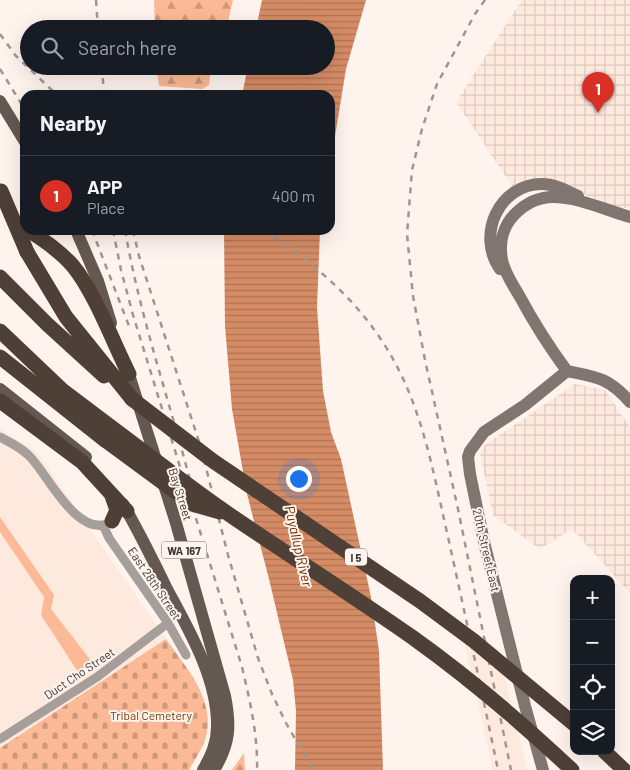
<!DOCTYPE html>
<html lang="en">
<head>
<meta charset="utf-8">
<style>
	:root { --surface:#171b24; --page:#242831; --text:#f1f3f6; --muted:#9ea1a6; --line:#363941; --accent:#d93025 }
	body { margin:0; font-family:Barlow,sans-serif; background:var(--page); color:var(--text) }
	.controls { position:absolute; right:15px; bottom:15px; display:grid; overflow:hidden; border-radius:10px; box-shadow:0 5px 20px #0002 }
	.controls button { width:45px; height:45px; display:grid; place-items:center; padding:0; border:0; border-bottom:1px solid var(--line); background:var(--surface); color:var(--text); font:25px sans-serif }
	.you { position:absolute; left:298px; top:478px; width:18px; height:18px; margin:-12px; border:4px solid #fff; border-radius:50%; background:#1a73e8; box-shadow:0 0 0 8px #1a73e833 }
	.badge { display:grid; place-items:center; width:32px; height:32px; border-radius:50%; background:var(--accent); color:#fff; font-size:16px; font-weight:700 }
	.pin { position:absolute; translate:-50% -41px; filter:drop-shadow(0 1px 2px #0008) }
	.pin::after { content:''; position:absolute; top:26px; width:18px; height:15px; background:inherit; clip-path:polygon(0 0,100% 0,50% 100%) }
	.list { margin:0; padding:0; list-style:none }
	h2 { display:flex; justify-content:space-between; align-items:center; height:65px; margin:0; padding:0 20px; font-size:21px }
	h2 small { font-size:16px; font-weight:400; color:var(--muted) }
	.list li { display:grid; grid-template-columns:32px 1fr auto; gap:15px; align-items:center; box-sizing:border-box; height:80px; padding:0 20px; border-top:1px solid var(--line) }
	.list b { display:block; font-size:19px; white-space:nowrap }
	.list p { margin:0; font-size:16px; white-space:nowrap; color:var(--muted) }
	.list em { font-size:16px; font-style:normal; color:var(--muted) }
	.icon { flex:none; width:28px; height:28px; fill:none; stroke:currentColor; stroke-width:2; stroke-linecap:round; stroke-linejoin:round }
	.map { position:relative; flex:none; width:630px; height:770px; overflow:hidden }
	.search { position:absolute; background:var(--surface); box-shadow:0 5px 20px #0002; left:20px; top:20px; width:315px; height:55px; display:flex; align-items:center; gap:12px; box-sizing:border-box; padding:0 18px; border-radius:28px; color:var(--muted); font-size:19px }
	.panel { position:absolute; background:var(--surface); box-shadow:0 5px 20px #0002; left:20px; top:90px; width:315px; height:145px; border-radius:15px }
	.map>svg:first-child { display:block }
	.built { fill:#fee9de }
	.industrial { fill:url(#industrial-grid) }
	.grass { fill:#fcb995 }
	.forest { fill:url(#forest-firs) }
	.cemetery { fill:url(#cemetery-stones) }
	.water { fill:url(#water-rules) }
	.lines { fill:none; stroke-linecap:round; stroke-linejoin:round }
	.street { stroke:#a69e9a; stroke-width:9 }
	.secondary { stroke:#80756f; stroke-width:12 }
	.primary { stroke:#655851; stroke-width:12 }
	.highway { stroke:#4e3f37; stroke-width:15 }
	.rail { stroke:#9f9691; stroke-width:2.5; stroke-dasharray:6 6; stroke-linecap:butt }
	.highway-bridge { stroke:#4e3f37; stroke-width:15 }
	.labels { text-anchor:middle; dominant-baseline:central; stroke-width:4; stroke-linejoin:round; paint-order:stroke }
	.shield { fill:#fef3ed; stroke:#766d69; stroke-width:1 }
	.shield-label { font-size:11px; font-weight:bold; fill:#3b3430 }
	.street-label { font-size:12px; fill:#3b3430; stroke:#fef3ed }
	.park-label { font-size:12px; fill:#7a380a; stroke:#fef3ed }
	.water-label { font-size:14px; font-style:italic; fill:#723000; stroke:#fef3ed }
</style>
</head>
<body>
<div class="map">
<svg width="630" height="770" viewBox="0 0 630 770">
	<defs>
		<pattern id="industrial-grid" width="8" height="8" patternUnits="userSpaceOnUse" patternTransform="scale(1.25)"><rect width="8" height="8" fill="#fee9de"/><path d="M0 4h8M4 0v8" fill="none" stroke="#dbc8bf"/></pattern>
		<pattern id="forest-firs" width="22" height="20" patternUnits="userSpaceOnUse" patternTransform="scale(1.25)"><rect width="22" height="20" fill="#fcb995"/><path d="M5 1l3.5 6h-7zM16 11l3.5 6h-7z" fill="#cd977a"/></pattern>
		<pattern id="cemetery-stones" width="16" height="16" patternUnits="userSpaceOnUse" patternTransform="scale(1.25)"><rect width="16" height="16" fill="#fcb995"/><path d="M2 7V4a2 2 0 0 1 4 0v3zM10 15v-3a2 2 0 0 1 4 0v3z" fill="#cd977a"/></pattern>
		<pattern id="water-rules" width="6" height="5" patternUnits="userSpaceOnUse" patternTransform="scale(1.25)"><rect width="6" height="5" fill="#d58c65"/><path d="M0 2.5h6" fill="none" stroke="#ae7354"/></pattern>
	</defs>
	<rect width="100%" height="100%" fill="#fef3ed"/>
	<!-- built -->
	<path class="built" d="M 0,429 L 37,452 L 166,639 L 0,748 Z
		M 463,636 L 498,648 L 527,770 L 493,770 Z"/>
	<!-- industrial -->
	<path class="industrial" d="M 522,0 L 630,0 L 630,209 L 608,205 L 559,183 L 514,189 L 456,102 Z
		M 575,384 L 605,390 L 630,427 L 630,593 L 572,529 L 540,549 L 493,515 L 480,453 L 486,444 Z"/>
	<!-- grass -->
	<path class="grass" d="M 0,517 L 54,595 L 51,609 L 92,662 L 78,672 L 41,615 L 44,597 L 0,532 Z"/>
	<!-- forest -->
	<path class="forest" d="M 154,0 L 233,0 L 228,22 L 218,29 L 155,29 Z
		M 156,66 L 211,66 L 209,85 L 202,89 L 159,86 Z
		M 244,753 L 245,770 L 232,770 Z"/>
	<!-- cemetery -->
	<path class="cemetery" d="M 166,639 C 187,669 219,703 204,743 C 200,752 194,761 189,770 L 0,770 L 0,748 Z"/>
	<!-- water -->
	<path class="water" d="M 262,0 L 366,0 L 346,69 L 330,167 L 330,95 L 242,95 L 248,66 L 326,66 L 326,29 L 256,29 Z
		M 224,230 L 320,230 L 317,307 L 323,391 L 331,432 L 341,459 L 371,597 L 379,651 L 383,770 L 295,770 L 296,711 L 293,680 L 269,579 L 247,494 L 232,409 L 225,326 Z"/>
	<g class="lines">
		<!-- street -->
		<path class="street" d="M 0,437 C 11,443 24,449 32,459 C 49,478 77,535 107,524
			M 103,525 L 109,538 L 168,623 L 186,655
			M 0,739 L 97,677 L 168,623"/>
		<!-- secondary -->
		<path class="secondary" d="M 630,217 C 605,210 579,197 553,197 C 538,197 525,204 515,214 C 503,226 499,243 502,260 C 505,274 513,285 520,297 C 534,323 550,348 567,371 C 597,377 609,378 630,402
			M 500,269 C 476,235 499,184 542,184 C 555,184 567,191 578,196
			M 543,770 L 525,706 L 484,542 L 470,474 L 468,457 L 470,451 L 484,432 L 525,405 L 567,371"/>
		<!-- primary -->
		<path class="primary" d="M 0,101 L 25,142
			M 76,230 L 98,281 L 111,323
			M 126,365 L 176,523 L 225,696 C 231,726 230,744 214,770
			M 0,389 L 86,457
			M 123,504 C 139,532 153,560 167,589 C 189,630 218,679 217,727 C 217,743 211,756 203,770"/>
		<!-- highway -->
		<path class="highway" d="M 28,230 C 44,240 60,251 73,266 C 95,293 113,342 129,374
			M 27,252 L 66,317 L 132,399
			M 0,277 L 47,324 L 104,376
			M 0,331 L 62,390 L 123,436
			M 0,357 L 105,440
			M 0,401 L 82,462 L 127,511
			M 112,521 L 117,510 L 112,496
			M 604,751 L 624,770"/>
		<!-- rail -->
		<path class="rail" d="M 96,0 L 98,29
			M 485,0 L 475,14 L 437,84 L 422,129 L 412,170 L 407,234 L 413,296 L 425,360 L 458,509 L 511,770
			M 0,34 L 16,56 L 57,95
			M 102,66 L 104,95
			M 0,69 L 25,110
			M 92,230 L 129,326
			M 113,230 L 121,270 L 133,315 L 242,667 C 250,701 258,735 257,770
			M 125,230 C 140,317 169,399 191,484
			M 133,230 L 139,256 L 201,448 L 228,555 L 258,658 L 272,694 L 286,723 L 313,770
			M 264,230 C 309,260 349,292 380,338 C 421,398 432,467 448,537 C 465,614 482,692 498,770"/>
		<!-- highway-bridge -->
		<path class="highway-bridge" d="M 1,191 L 27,252
			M 132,399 L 213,461 L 420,601 L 474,641 L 574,724
			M 123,436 C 158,462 193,490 230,515 C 290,556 352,595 412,637 C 468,677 522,723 572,770
			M 105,440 L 192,504 L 220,512"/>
	</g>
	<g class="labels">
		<!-- shield labels -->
		<g class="shield">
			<rect x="161.5" y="541.5" width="45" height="17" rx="4"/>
			<rect x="345" y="548.5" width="22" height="17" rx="4"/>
		</g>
		<g class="shield-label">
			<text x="184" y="550">WA 167</text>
			<text x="356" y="557">I 5</text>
		</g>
		<!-- street labels -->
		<g class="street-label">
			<text transform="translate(181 494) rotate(73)">Bay Street</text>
			<text transform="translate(487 550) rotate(77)">20th Street East</text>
			<text transform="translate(155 583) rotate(56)">East 28th Street</text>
			<text transform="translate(79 673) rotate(-34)">Duct Cho Street</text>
		</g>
		<!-- park labels -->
		<g class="park-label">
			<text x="151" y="715">Tribal Cemetery</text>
		</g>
		<!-- water labels -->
		<g class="water-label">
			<text transform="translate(299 546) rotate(77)">Puyallup River</text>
		</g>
	</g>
</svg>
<div class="controls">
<button>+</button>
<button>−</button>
<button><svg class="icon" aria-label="locate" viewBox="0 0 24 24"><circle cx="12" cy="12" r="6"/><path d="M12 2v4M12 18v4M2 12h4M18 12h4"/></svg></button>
<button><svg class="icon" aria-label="layers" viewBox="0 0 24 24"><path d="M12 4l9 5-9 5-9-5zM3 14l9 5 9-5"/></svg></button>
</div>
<div class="you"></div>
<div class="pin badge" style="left:598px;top:113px">1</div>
<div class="search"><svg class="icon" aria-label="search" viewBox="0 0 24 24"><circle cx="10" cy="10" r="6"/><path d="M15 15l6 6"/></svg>Search here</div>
<section class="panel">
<h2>Nearby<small></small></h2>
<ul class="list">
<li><span class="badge">1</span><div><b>APP</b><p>Place</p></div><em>400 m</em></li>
</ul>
</section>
</div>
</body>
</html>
